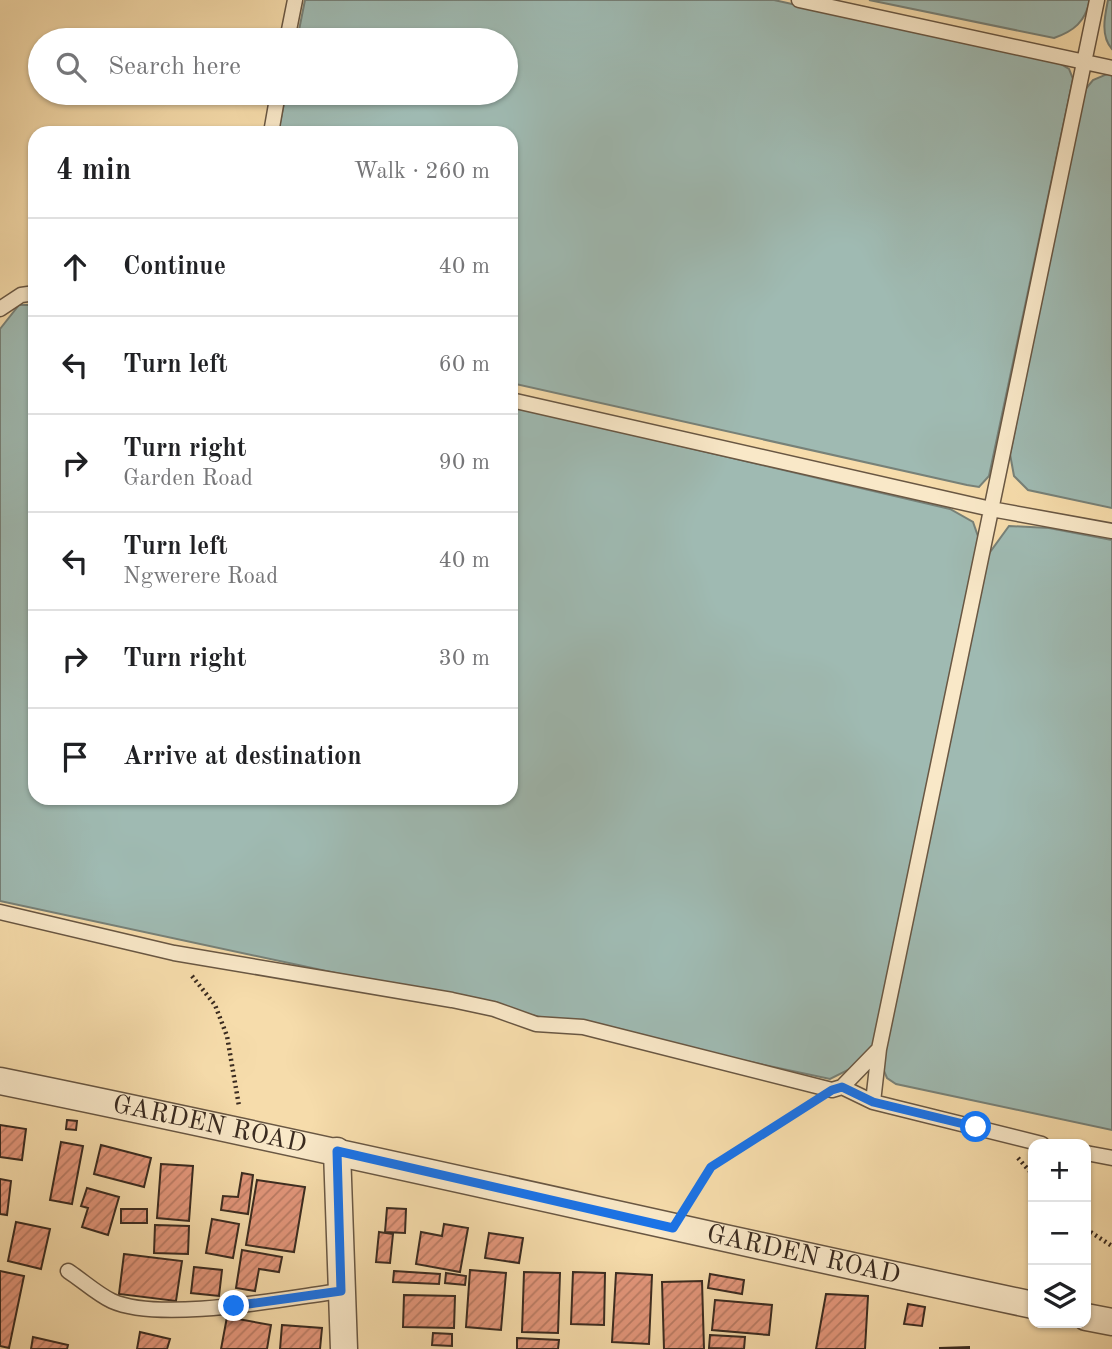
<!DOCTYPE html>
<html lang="en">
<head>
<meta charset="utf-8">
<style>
	:root { --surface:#fff; --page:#f2f2f2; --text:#202124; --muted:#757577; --line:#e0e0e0 }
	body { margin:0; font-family:"Old Standard TT",serif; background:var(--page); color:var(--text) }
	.controls { position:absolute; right:21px; bottom:21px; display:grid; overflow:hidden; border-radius:14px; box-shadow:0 2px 5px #0004 }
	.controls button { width:63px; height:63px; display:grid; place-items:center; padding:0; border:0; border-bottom:2px solid var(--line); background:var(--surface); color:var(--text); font:35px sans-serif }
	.stop { position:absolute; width:21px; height:21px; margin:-16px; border:5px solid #1a73e8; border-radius:50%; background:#fff }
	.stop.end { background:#1a73e8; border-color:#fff; box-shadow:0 2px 7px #0008 }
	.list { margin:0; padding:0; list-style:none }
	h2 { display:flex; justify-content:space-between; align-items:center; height:91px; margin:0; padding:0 28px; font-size:30px }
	h2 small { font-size:23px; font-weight:400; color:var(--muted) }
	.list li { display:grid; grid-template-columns:46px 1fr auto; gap:21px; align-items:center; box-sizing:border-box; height:98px; padding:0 28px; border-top:2px solid var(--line) }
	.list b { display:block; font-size:26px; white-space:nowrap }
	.list p { margin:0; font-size:23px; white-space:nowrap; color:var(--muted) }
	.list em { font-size:23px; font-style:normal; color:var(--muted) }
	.icon { flex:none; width:38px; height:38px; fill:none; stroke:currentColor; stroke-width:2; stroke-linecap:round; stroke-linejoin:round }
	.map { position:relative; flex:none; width:1112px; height:1349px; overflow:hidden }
	.search { position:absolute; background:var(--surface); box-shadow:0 2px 5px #0004; left:28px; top:28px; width:490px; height:77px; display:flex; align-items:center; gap:18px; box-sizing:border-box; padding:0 24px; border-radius:38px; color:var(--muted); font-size:26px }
	.panel { position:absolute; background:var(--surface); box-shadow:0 2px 5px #0004; left:28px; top:126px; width:490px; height:679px; border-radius:21px }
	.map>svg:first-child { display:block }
	.water { fill:#9fbab2; stroke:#778178; stroke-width:2 }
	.building { fill:url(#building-hatch); stroke:#3a2b20; stroke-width:2 }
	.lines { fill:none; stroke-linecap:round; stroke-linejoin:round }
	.lane-casing { stroke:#695743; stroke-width:17 }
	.street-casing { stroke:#695743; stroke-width:29 }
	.path { stroke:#3a2b20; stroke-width:4.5; stroke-dasharray:2 3.5; stroke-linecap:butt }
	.lane { stroke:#f9e8c8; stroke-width:14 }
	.street { stroke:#f9e8c8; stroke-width:26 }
	.route { stroke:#1a73e8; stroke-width:9 }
	.labels { text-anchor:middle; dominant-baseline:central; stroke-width:6; stroke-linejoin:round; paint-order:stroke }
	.street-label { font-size:26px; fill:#3a2b20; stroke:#f9e8c8 }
</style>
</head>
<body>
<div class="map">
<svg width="1112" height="1349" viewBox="0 0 1112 1349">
	<defs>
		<pattern id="building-hatch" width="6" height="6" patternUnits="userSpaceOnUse" patternTransform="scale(1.75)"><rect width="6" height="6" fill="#e3967b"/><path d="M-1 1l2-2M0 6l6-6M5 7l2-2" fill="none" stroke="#b97b64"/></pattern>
	</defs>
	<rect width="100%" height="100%" fill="#f6dcab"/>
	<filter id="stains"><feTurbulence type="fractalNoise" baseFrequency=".00286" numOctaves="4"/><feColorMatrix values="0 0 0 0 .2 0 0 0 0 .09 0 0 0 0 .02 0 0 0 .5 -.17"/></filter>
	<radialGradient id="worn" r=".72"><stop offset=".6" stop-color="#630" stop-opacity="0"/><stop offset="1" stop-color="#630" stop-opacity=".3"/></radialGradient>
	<!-- water -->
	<path class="water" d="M 305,0 L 774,0 L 1059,63 L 1069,69 L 1073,79 L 989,476 L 979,487 L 967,485 L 511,383 L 511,133 L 278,133 L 286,93 L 506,93 L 506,40 L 297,40 Z
		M 869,0 L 1090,0 C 1085,22 1074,31 1054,38 Z
		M 1108,0 L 1112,0 L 1112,49 C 1100,36 1105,15 1108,0 Z
		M 1112,72 L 1112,508 L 1028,490 L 1014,476 L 1010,454 L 1084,91 L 1093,80 Z
		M 19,305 L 35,305 L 35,798 L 511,798 L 511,406 L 950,509 L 973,522 L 980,542 L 872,1050 L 854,1067 L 830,1079 L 0,901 L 0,329 Z
		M 1009,526 L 1049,528 L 1112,540 L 1112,1130 L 896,1084 L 887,1078 L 881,1064 L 988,555 Z"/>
	<!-- building -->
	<path class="building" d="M 67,1120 L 77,1121 L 76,1130 L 66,1129 Z
		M 0,1125 L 26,1129 L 22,1160 L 0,1157 Z
		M 61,1142 L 83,1146 L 72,1204 L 50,1200 Z
		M 101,1145 L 151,1158 L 144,1187 L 94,1174 Z
		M 161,1164 L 193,1166 L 189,1221 L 157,1218 Z
		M 242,1173 L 253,1175 L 248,1214 L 221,1210 L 223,1196 L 238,1197 Z
		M 0,1179 L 11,1181 L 7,1215 L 0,1214 Z
		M 257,1180 L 305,1187 L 294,1252 L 246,1245 Z
		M 87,1188 L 119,1197 L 108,1235 L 82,1227 L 88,1208 L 81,1206 Z
		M 387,1208 L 406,1209 L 405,1233 L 385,1232 Z
		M 121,1209 L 147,1209 L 147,1223 L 121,1223 Z
		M 212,1219 L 239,1224 L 233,1258 L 206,1253 Z
		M 16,1222 L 50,1229 L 41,1269 L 8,1261 Z
		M 444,1224 L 468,1228 L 460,1272 L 416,1264 L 421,1232 L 442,1236 Z
		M 155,1225 L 189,1226 L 188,1254 L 154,1253 Z
		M 379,1232 L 393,1234 L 390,1263 L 376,1262 Z
		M 489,1233 L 523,1238 L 519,1263 L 485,1258 Z
		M 242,1250 L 282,1257 L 279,1272 L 259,1269 L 255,1291 L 236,1288 Z
		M 124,1254 L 182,1261 L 176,1301 L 119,1294 Z
		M 194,1267 L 222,1270 L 219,1296 L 191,1293 Z
		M 470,1270 L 506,1273 L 501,1330 L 466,1327 Z
		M 0,1271 L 24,1276 L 9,1348 L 0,1346 Z
		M 394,1271 L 440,1274 L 439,1284 L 393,1282 Z
		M 524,1272 L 560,1273 L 558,1333 L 522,1332 Z
		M 573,1272 L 605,1273 L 604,1325 L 571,1324 Z
		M 446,1273 L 466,1276 L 465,1285 L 445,1283 Z
		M 616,1273 L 652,1275 L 649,1344 L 612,1342 Z
		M 710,1274 L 744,1280 L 742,1294 L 708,1288 Z
		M 702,1281 L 704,1349 L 664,1349 L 662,1282 Z
		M 826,1294 L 868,1296 L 865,1349 L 816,1349 Z
		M 404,1295 L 455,1296 L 454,1328 L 403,1327 Z
		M 715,1300 L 772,1305 L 769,1335 L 712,1330 Z
		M 908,1304 L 925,1307 L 922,1326 L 904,1324 Z
		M 227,1317 L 271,1325 L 267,1349 L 221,1349 Z
		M 282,1325 L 322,1328 L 320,1349 L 280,1349 Z
		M 140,1332 L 170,1339 L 167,1349 L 137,1349 Z
		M 433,1333 L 452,1334 L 452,1346 L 432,1345 Z
		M 710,1335 L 745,1337 L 744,1349 L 709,1348 Z
		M 33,1337 L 68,1345 L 67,1349 L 31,1349 Z
		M 517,1338 L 559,1340 L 558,1349 L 517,1349 Z
		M 969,1347 L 969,1349 L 940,1349 L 940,1348 Z"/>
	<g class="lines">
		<defs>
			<path id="lane" d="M 799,0 L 1112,68
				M 287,40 L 295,0
				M 271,133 L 278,93
				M 0,309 L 21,295 L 35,293
				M 511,400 L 991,509 L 1112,531
				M 0,912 L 174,953 L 452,1000 L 494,1009 L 536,1024 L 583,1027 L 832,1090 L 842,1087 L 873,1102 L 1042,1144
				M 842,1087 L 879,1049 L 1097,0
				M 873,1102 L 879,1049
				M 1086,1153 L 1112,1158
				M 68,1271 C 82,1280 97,1294 112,1301 C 161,1323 286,1298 341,1291"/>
			<g id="street">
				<path id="s1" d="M 0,1081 C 345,1151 689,1232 1033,1305"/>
				<path d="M 337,1151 L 344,1349"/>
				<path d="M 1086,1317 L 1112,1322"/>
			</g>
		</defs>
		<!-- lane casing -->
		<use href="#lane" class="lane-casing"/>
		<!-- street casing -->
		<use href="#street" class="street-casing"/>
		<!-- path -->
		<path class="path" d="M 192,976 L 215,1005 L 227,1036 L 239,1106
			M 1018,1158 L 1033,1175
			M 687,1207 L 711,1167 L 808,1104
			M 1086,1229 L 1112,1246"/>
		<!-- lane -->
		<use href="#lane" class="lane"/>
		<!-- street -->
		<use href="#street" class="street"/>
	</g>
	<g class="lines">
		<!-- route -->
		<path class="route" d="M 234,1306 L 341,1291 L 337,1151 L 673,1228 L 711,1167 L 832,1090 L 842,1087 L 873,1102 L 976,1127"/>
	</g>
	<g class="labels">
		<!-- street labels -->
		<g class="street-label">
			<text stroke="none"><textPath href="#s1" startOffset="214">GARDEN ROAD</textPath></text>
			<text stroke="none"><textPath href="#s1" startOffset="822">GARDEN ROAD</textPath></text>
		</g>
	</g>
	<rect width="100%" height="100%" filter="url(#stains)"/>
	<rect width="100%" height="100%" fill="url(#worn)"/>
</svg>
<div class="controls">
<button>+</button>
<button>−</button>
<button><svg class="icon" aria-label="layers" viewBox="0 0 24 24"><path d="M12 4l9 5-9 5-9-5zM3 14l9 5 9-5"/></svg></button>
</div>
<div class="stop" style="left:976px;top:1127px"></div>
<div class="stop end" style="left:234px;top:1306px"></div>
<div class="search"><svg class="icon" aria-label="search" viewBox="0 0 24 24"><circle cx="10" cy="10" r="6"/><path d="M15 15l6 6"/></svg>Search here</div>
<section class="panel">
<h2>4 min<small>Walk · 260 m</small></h2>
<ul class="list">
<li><svg class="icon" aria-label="ahead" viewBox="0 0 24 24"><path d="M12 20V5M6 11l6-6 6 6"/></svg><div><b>Continue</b></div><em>40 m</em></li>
<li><svg class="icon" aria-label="left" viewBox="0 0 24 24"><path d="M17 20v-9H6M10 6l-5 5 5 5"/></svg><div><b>Turn left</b></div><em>60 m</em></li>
<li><svg class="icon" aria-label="right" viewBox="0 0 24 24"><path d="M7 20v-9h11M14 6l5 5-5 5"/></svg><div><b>Turn right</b><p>Garden Road</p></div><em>90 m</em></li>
<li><svg class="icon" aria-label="left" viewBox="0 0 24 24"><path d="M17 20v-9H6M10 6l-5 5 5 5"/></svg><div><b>Turn left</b><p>Ngwerere Road</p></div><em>40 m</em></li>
<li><svg class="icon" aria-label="right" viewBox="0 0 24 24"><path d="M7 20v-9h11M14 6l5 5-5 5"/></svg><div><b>Turn right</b></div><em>30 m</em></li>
<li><svg class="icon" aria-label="arrive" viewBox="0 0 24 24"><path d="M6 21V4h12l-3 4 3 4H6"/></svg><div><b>Arrive at destination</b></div></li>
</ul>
</section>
</div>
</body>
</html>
